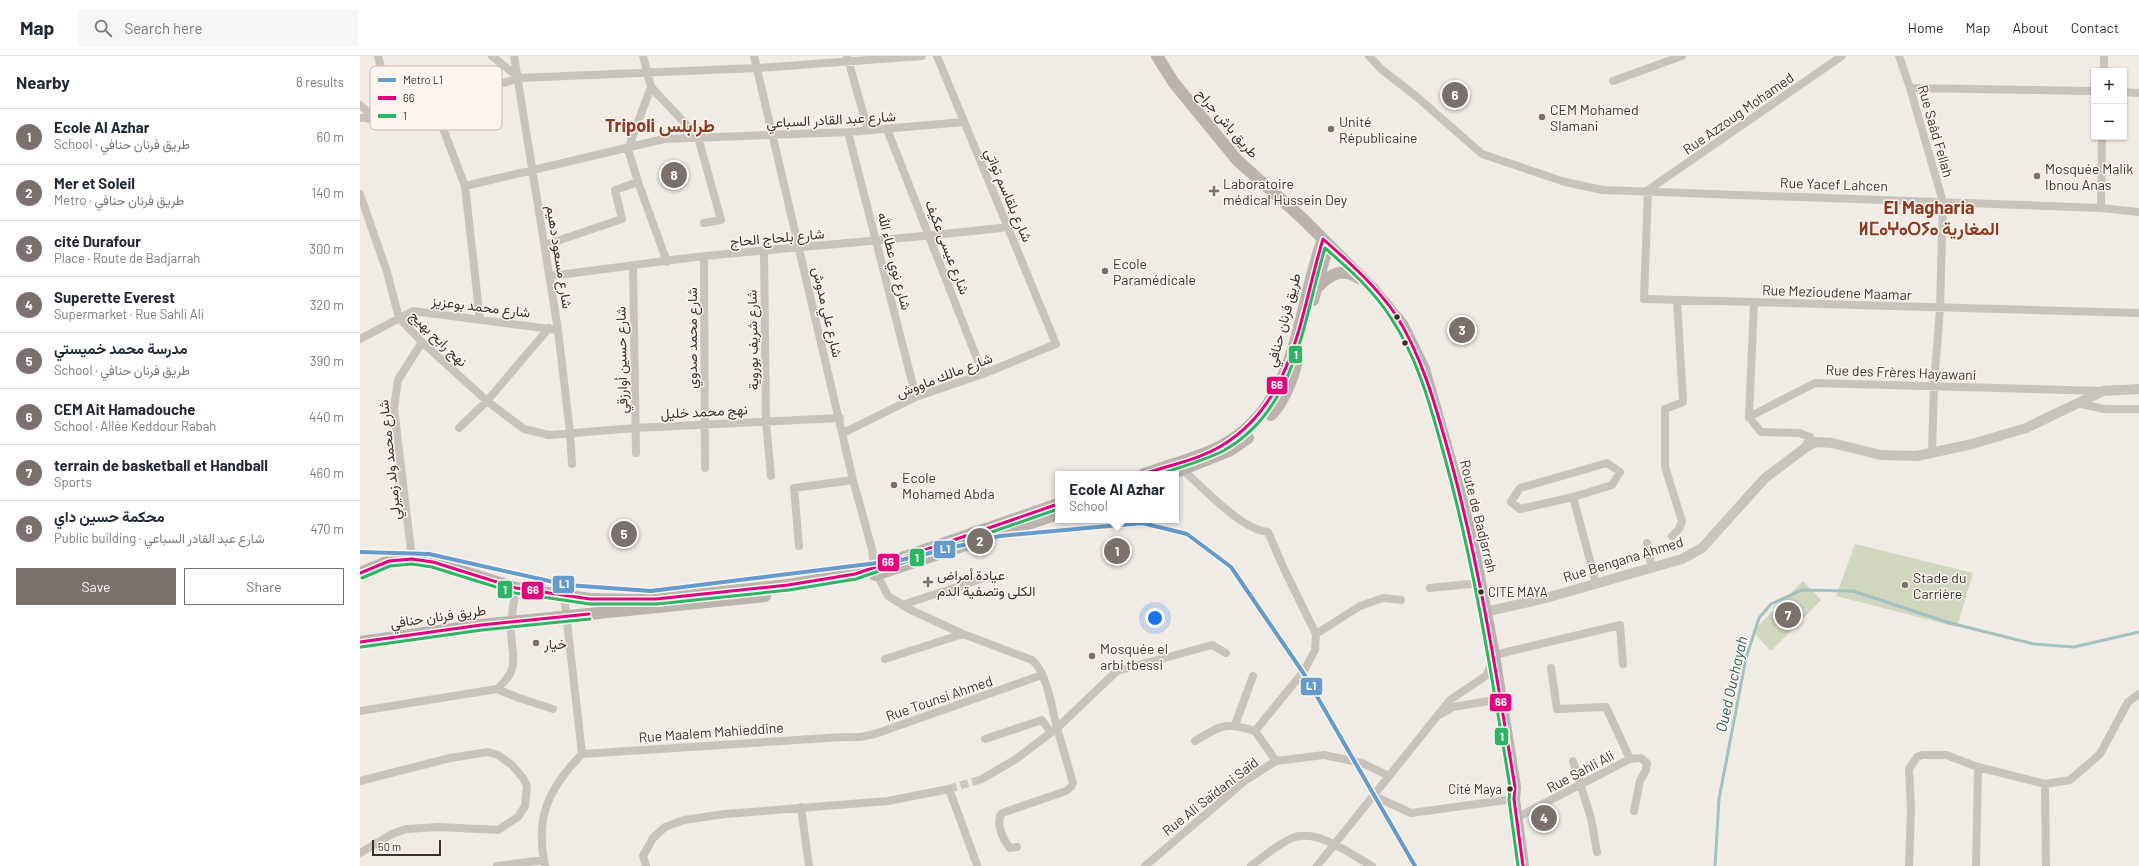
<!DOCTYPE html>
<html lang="en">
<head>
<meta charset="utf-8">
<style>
	:root { --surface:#fff; --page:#f6f6f7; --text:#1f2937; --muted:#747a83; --line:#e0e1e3; --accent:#7a716c }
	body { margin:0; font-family:Barlow,Vazirmatn,"Noto Sans Tifinagh",sans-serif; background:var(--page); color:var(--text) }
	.controls { position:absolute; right:12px; top:12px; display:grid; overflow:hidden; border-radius:0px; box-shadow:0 1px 3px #0004 }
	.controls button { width:36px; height:36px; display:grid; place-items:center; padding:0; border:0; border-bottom:1px solid var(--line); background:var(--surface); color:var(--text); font:20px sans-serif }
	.scale { position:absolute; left:12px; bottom:10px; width:69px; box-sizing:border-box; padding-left:4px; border:2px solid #3b302b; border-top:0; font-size:11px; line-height:14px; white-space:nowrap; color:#3b302b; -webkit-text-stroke:3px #fbf5ee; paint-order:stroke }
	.you { position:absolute; left:795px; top:562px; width:14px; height:14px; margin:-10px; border:3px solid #fff; border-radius:50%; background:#1a73e8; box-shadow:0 0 0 6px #1a73e833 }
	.badge { display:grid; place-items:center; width:26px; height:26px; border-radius:50%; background:var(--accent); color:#fff; font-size:13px; font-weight:700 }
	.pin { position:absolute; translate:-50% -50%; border:2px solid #fff; box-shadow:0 1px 4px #0006 }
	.popup { position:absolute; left:695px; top:415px; width:124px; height:52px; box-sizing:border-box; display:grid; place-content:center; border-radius:0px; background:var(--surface); filter:drop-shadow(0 1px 3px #0005); font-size:13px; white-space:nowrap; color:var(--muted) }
	.popup b { font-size:15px; color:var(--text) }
	.popup::after { content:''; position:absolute; left:50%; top:100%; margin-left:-8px; border:8px solid transparent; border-top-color:var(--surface) }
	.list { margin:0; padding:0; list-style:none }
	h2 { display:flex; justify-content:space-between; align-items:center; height:52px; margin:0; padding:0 16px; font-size:17px }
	h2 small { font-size:13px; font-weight:400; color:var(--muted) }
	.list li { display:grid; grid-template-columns:26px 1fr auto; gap:12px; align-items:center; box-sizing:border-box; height:56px; padding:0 16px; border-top:1px solid var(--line) }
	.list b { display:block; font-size:15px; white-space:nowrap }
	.list p { margin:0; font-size:13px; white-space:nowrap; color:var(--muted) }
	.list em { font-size:13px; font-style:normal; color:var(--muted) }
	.actions { display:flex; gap:8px; padding:12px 16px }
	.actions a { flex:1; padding:9px 0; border:1px solid var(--accent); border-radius:0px; text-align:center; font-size:14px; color:var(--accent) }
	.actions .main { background:var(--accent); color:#fff }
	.icon { flex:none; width:22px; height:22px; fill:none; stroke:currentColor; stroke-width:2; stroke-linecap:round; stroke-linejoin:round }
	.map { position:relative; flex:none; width:1779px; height:810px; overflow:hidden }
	header { display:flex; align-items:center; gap:24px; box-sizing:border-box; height:56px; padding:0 20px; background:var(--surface); border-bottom:1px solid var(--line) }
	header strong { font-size:19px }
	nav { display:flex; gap:22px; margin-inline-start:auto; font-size:14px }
	.search { width:280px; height:36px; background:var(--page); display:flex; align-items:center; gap:10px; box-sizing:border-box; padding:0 14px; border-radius:0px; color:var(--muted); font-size:15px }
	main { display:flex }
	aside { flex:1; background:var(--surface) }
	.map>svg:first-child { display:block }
	.green { fill:#d1d6bf }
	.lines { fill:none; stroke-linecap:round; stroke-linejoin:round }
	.stream { stroke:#a1c2c1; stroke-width:3 }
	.minor-tunnel { stroke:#ccc6c0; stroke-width:8; stroke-dasharray:8 4; stroke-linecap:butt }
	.minor { stroke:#c9c3be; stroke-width:8 }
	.tertiary { stroke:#c9c3be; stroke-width:10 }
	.secondary { stroke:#bab3ae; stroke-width:12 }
	.bus-1-casing { stroke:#fbf5ee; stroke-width:6 }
	.bus-2-casing { stroke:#fbf5ee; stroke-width:6 }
	.bus-1 { stroke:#e5007d; stroke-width:3 }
	.bus-2 { stroke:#2db565; stroke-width:3 }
	.metro-1-casing { stroke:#fbf5ee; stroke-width:7 }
	.metro-1 { stroke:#659acd; stroke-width:4 }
	.poi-dot { fill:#7a716c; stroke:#fbf5ee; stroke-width:1.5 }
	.bus-dot { fill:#3b302b; stroke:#fbf5ee; stroke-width:1.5 }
	.labels { text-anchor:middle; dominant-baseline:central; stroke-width:3; stroke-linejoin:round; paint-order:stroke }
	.bus-label { font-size:13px; fill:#3b302b; stroke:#fbf5ee; text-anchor:start }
	.poi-label { font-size:14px; fill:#3b302b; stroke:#fbf5ee; text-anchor:start }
	.street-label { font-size:14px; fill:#3b302b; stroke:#fbf5ee }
	.water-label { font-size:15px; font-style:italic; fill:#1f5a5e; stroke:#fbf5ee }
	.district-label { font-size:18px; font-weight:bold; fill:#8c3b22; stroke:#fbf5ee }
	.key { fill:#fbf5ee; stroke:#c1bab4; stroke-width:1 }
	.key-label { font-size:11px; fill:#3b302b }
	.line-badge { stroke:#fbf5ee; stroke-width:1.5 }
	.badge-label { font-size:11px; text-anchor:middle; font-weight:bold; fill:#fff }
</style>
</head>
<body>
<header>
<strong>Map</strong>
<div class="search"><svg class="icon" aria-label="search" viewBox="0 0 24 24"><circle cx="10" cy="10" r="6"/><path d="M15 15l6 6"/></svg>Search here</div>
<nav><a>Home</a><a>Map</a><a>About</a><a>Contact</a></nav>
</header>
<main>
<aside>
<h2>Nearby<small>8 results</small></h2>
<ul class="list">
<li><span class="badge">1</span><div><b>Ecole Al Azhar</b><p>School · طريق فرنان حنافي</p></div><em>60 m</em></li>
<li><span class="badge">2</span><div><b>Mer et Soleil</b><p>Metro · طريق فرنان حنافي</p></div><em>140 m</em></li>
<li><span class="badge">3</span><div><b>cité Durafour</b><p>Place · Route de Badjarrah</p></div><em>300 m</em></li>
<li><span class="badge">4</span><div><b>Superette Everest</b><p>Supermarket · Rue Sahli Ali</p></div><em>320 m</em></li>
<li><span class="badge">5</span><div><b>مدرسة محمد خميستي</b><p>School · طريق فرنان حنافي</p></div><em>390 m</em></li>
<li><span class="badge">6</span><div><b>CEM Ait Hamadouche</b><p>School · Allée Keddour Rabah</p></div><em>440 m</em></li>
<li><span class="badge">7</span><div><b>terrain de basketball et Handball</b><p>Sports</p></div><em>460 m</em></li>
<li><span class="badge">8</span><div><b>محكمة حسين داي</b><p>Public building · شارع عبد القادر السباعي</p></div><em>470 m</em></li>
</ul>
<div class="actions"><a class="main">Save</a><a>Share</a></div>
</aside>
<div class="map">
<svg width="1779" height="810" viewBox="0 0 1779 810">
	<rect width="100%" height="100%" fill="#f0ebe5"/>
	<!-- green -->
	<path class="green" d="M 1495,488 L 1613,517 L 1597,571 L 1476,540 Z
		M 1443,525 L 1461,544 L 1412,594 L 1410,594 L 1393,576 L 1395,573 Z"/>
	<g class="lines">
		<!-- stream -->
		<path class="stream" d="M 1355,810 L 1359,743 L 1386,602 L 1399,562 L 1411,548 L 1442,534 L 1493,535 L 1590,567 L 1674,588 L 1714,591 L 1779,576"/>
		<!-- minor-tunnel -->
		<path class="minor-tunnel" d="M 589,733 L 622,723"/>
		<!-- minor -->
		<path class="minor" d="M 18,0 L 34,59
			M 132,0 L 158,21
			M 154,0 L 198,274 L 210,376 L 212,408
			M 283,0 L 291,31 L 268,93 L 278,126 L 307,206
			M 394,0 L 493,424 L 512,493 L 514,512 L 528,540 L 551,554 L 603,578 L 672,604 C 687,616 692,653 697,672 L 757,615 L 852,589 L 866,597
			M 487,0 L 508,74
			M 1009,0 L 1021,13 L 1057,41 L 1122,98 L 1205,126 L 1243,134 L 1741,152 L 1779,156
			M 1539,0 L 1550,32 L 1583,146 L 1580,253 L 1574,329 L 1572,397
			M 1744,15 L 1744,0
			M 1253,25 L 1322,0
			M 291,31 L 338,81 L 361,164 L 344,167
			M 1550,32 L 1734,35
			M 1764,36 L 1779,37
			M 0,49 L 7,55 L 9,63
			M 74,49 L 105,130 L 304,83 L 488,76 L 604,66
			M 0,62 L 34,59 L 74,49 L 159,22 L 397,12 L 562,0
			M 527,73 L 623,318
			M 488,76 L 556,341
			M 105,130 L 120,264
			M 1288,134 L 1284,243 L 1778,257
			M 1288,134 L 1482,0
			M 0,138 L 27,216 L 39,262 L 62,286 L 127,345 L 164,373 L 189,379 L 275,372 L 480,362
			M 1741,152 L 1742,81
			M 185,189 L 262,163 L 255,134 L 278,126
			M 404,196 L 406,366 L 411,420
			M 344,200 L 345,412
			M 273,210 L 276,397
			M 189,220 C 241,214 293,206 345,200 C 446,190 547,183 648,171
			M 1394,247 L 1389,361 L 1455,327 L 1742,335
			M 0,283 L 53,255 L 198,274
			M 1717,347 L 1744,353 L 1779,353
			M 1389,361 L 1401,376 L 1439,377 L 1450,381 L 1445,392
			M 99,372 L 127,345 L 189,272
			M 483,377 L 556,341 L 623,318 L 696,288 L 577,0
			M 1247,407 L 1260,416 L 1252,429 L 1213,441 L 1160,453 L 1151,446 L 1160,432 Z
			M 823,414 C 845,433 880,473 908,476 L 924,513 L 956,578 L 955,594 L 944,615 L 895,675 C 865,666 861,669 835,685
			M 1213,441 L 1236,527
			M 1312,480 L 1319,473 L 1322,465 L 1305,411 L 1305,353 L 1323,346 L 1317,244
			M 1287,487 L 1292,512
			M 439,490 L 434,432 L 493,424
			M 52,503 L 34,352 L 38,324 L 62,286
			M 1070,532 L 1120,527
			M 542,549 L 621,523
			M 956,578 L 1000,550 L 1023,542 L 1041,544
			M 525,603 L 603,578
			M 137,633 L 159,642 L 193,653
			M 0,655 L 137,633 C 162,611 151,600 151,573 C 151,559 154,546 156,532
			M 1081,658 L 1093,651 L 1141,643
			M 875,669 L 893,620
			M 895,675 L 916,705
			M 625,683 L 682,664 L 691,677
			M 222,698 L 483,681 L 500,681 L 515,678 L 682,619
			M 1270,703 L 1281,702 L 1287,707 L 1286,714 L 1280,725 L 1274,755
			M 1213,705 L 1231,762 L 1237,796
			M 622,723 L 656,703 L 697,672 L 713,727 L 711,731 L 706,735 L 642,757 C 635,766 643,784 650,792 L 657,791
			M 0,725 L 90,702 L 128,696 L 138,699 L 152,709 L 163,722 L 167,730 L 165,750 L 158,761 L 138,774 L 79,771 L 46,773 L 32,778 L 0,797
			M 1685,728 L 1686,810
			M 1014,740 L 1051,757 L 1154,743
			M 441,751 L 449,810
			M 1156,762 L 1270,703 L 1246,651 L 1197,653 L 1191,612
			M 137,810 L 184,804
			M 185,810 C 175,761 188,733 222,698 L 204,539
			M 286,810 L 283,800 L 293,782 L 305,771 L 324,764 L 365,758 L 528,745 L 589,733 L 617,809
			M 785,810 L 886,724 L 916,705 L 964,699 L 1002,707 L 1029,720
			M 891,810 C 904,800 917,789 932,782 C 958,772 990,798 1012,810
			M 957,810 L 1090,644 L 1127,619 L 1134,599 L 1260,569 L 1263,608
			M 1549,810 L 1551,753 L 1549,713 L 1557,701 L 1562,699 L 1586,699 L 1618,711 L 1685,728 L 1710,724 L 1740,698 L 1768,646 L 1779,638
			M 1616,810 L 1618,711"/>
		<!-- tertiary -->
		<path class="tertiary" d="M 1125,556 L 1186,542 L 1322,503 L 1342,492 L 1405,422 L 1445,392 L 1455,386 L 1472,387 L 1521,399 L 1557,400 L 1612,388 L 1666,372 L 1743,335 L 1779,333"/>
		<!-- secondary -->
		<path class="secondary" d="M 797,0 L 814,27 L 877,104 L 942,162 L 1013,233 L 1042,268 L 1064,313 L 1103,449 L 1115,500 L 1134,599 L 1155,731 L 1154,743 L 1163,810
			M 957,232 C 970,218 982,211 999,222
			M 953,244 L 964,203 L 970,190
			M 911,359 C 925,344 932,325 937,305
			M 784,418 C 809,409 838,402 861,390 C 939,349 936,257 963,183
			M 811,418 L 869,395 L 888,382
			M 0,517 L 29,505 L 52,503 L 73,506 L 156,532 L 230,543 L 270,544 L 296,543 L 428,529 L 495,518 L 698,448
			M 515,519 L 698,458
			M 0,586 L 121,569 L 405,540"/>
		<defs>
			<path id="bus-1" d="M 784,418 C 809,409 838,404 861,390 C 935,346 940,258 963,183 C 989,206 1016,230 1036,259 C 1064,304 1077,355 1091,405 C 1120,512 1137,622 1155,731 L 1154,743 L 1163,810
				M 0,517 L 29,505 L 52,503 L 73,506 L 156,532 L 230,543 L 296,543 L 428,529 L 495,518 L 698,448
				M 0,586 L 121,569 L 229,558"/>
			<path id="bus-2" d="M 800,418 C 821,411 843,405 863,395 C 937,354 943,265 965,192 C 989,213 1014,235 1031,262 C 1060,306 1072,356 1086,406 C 1115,513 1132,622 1150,731 L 1149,744 L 1158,810
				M 2,522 L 30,510 L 52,508 L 72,511 L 155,537 L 230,548 L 297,548 L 429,534 L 496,523 L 698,453
				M 1,591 L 122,574 L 230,563"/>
		</defs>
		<!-- bus-1 casing -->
		<use href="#bus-1" class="bus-1-casing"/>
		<!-- bus-2 casing -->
		<use href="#bus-2" class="bus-2-casing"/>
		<!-- bus-1 -->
		<use href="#bus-1" class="bus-1"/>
		<!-- bus-2 -->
		<use href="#bus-2" class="bus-2"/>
		<defs>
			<path id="metro-1" d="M 0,496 L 69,498 L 207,529 L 291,535 L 541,504 L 640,480 L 782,467 L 827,478 L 871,511 L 944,618 L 1055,810"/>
		</defs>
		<!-- metro-1 casing -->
		<use href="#metro-1" class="metro-1-casing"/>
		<!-- metro-1 -->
		<use href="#metro-1" class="metro-1"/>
	</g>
	<!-- markers -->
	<g class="poi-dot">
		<circle cx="1182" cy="61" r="4"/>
		<circle cx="971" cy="73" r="4"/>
		<circle cx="1677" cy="120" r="4"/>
		<path d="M852 129h4v4h4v4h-4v4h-4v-4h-4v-4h4z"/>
		<circle cx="745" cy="215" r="4"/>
		<circle cx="534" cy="429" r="4"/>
		<path d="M566 520h4v4h4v4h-4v4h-4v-4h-4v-4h4z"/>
		<circle cx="1545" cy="529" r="4"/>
		<circle cx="176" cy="587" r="4"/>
		<circle cx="732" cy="600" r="4"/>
	</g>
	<g class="bus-dot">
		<circle cx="1037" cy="261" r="3.5"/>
		<circle cx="1045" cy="287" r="3.5"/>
		<circle cx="1121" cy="536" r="3.5"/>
		<circle cx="1150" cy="733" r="3.5"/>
	</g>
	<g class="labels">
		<!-- bus labels -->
		<g class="bus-label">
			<text x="1128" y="536">CITE MAYA</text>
			<text x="1142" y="733" text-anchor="end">Cité Maya</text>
		</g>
		<!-- poi labels -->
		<g class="poi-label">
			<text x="1190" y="53">CEM Mohamed<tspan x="1190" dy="16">Slamani</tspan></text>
			<text x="979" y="65">Unité<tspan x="979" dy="16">Républicaine</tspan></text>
			<text x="1685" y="112">Mosquée Malik<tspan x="1685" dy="16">Ibnou Anas</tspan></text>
			<text x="863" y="127">Laboratoire<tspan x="863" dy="16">médical Hussein Dey</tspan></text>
			<text x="753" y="207">Ecole<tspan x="753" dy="16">Paramédicale</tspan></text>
			<text x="542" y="421">Ecole<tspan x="542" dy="16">Mohamed Abda</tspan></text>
			<text x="577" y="518">عيادة أمراض<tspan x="577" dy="16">الكلى وتصفية الدم</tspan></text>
			<text x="1553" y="521">Stade du<tspan x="1553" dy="16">Carrière</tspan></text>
			<text x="184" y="587">خيار</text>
			<text x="740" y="592">Mosquée el<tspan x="740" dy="16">arbi tbessi</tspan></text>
		</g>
		<!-- street labels -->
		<g class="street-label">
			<text transform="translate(1378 57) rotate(-35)">Rue Azzoug Mohamed</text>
			<text transform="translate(471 63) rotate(-3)">شارع عبد القادر السباعي</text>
			<text transform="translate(868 67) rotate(49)">طريق باش جراح</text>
			<text transform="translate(1576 75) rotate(74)">Rue Saâd Fellah</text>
			<text transform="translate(1474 128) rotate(2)">Rue Yacef Lahcen</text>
			<text transform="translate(649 139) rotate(67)">شارع بلقاسم تواتي</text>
			<text transform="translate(417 181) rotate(-5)">شارع بلحاج الحاج</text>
			<text transform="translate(588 191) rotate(69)">شارع عيسى عكيف</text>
			<text transform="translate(200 201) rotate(81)">شارع مسعود دهيم</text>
			<text transform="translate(535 205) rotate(76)">شارع نوي عطاء الله</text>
			<text transform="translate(1477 236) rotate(2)">Rue Mezioudene Maamar</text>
			<text transform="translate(121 250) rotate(7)">شارع محمد بوعزيز</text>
			<text transform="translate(468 256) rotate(77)">شارع علي مدوش</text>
			<text transform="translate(923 264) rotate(-75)">طريق فرنان حنافي</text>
			<text transform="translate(79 282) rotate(44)">نهج رابح بهيج</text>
			<text transform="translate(331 282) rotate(-90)">شارع محمد صدوي</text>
			<text transform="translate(392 284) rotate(-91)">شارع شريف بوروية</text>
			<text transform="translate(261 304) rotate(-91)">شارع حسين أوارزقي</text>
			<text transform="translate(1541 316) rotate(2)">Rue des Frères Hayawani</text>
			<text transform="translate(584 319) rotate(-21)">شارع مالك ماووش</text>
			<text transform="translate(344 355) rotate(-3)">نهج محمد خليل</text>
			<text transform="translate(29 404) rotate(-96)">شارع محمد ولد زميرلي</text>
			<text transform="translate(1119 460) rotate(76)">Route de Badjarrah</text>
			<text transform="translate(1263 503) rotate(-17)">Rue Bengana Ahmed</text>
			<text transform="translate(78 560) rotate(-8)">طريق فرنان حنافي</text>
			<text transform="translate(579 642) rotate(-19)">Rue Tounsi Ahmed</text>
			<text transform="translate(351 676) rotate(-4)">Rue Maalem Mahieddine</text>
			<text transform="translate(1220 715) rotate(-28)">Rue Sahli Ali</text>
			<text transform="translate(850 740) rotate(-38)">Rue Ali Saïdani Saïd</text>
		</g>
		<!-- water labels -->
		<g class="water-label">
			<text transform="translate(1371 628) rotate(-77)">Oued Ouchayah</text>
		</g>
		<!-- district labels -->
		<g class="district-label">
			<text x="300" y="69">Tripoli طرابلس</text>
			<text x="1569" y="151">El Magharia<tspan x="1569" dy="21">ⵍⵎⴰⵖⴰⵔⵢⴰ المغارية</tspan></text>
		</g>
	</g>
	<!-- legend -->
	<rect x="10" y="10" width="132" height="64" rx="6" class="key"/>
	<rect x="18" y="22" width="18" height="4" fill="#659acd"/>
	<rect x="18" y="40" width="18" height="4" fill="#e5007d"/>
	<rect x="18" y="58" width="18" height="4" fill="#2db565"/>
	<g class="key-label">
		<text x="43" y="28">Metro L1</text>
		<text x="43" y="46">66</text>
		<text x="43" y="64">1</text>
	</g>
	<g class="line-badge">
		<rect x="928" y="289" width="15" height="19" rx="4" fill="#2db565"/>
		<rect x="906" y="320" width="22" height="19" rx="4" fill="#e5007d"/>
		<rect x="573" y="484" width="23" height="19" rx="4" fill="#659acd"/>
		<rect x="549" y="492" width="16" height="19" rx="4" fill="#2db565"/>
		<rect x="517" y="497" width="23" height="19" rx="4" fill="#e5007d"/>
		<rect x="192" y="519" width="23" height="19" rx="4" fill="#659acd"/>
		<rect x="137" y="524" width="16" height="19" rx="4" fill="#2db565"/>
		<rect x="161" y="525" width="23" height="19" rx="4" fill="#e5007d"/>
		<rect x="940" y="621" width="23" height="19" rx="4" fill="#659acd"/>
		<rect x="1129" y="637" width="23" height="19" rx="4" fill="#e5007d"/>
		<rect x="1134" y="671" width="15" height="19" rx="4" fill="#2db565"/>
	</g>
	<g class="badge-label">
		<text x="936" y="303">1</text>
		<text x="917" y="333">66</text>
		<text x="585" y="497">L1</text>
		<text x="557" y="506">1</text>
		<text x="528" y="510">66</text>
		<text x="204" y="532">L1</text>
		<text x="145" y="538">1</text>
		<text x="173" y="538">66</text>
		<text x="951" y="634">L1</text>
		<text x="1141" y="650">66</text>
		<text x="1142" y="685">1</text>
	</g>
</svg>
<div class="controls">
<button>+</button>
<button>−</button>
</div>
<div class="scale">50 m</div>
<div class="you"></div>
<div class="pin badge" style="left:757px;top:495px">1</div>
<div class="popup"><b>Ecole Al Azhar</b>School</div>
<div class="pin badge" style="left:620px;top:485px">2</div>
<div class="pin badge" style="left:1102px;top:274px">3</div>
<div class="pin badge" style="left:1184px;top:762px">4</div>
<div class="pin badge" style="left:264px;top:478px">5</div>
<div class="pin badge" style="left:1095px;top:39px">6</div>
<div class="pin badge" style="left:1428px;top:559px">7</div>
<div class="pin badge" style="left:314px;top:119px">8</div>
</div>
</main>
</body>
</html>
